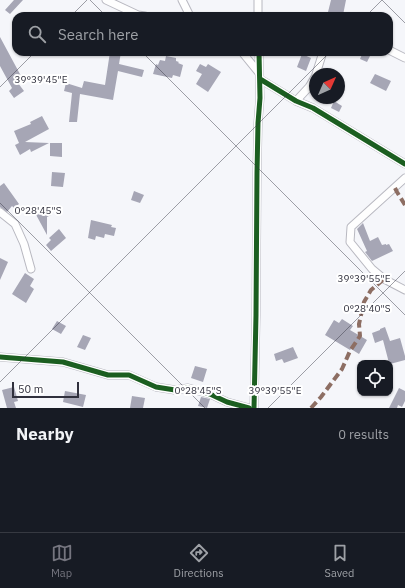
<!DOCTYPE html>
<html lang="en">
<head>
<meta charset="utf-8">
<style>
	:root { --surface:#171b24; --page:#20242c; --text:#f1f3f6; --muted:#9ea1a6; --line:#363941; --accent:#75757f }
	body { margin:0; font-family:"IBM Plex Sans",sans-serif; background:var(--page); color:var(--text) }
	.controls { position:absolute; right:12px; bottom:12px; display:grid; overflow:hidden; border-radius:8px; box-shadow:0 1px 3px #0004 }
	.controls button { width:36px; height:36px; display:grid; place-items:center; padding:0; border:0; border-bottom:1px solid var(--line); background:var(--surface); color:var(--text); font:20px sans-serif }
	.compass { position:absolute; left:309px; top:68px; width:36px; height:36px; border-radius:50%; background:var(--surface); box-shadow:0 1px 3px #0004; rotate:45deg }
	.scale { position:absolute; left:12px; bottom:10px; width:67px; box-sizing:border-box; padding-left:4px; border:2px solid #30303d; border-top:0; font-size:11px; line-height:14px; white-space:nowrap; color:#30303d; -webkit-text-stroke:3px #fff; paint-order:stroke }
	.list { margin:0; padding:0; list-style:none }
	h2 { display:flex; justify-content:space-between; align-items:center; height:52px; margin:0; padding:0 16px; font-size:17px }
	h2 small { font-size:13px; font-weight:400; color:var(--muted) }
	.icon { flex:none; width:22px; height:22px; fill:none; stroke:currentColor; stroke-width:2; stroke-linecap:round; stroke-linejoin:round }
	.map { position:relative; flex:none; width:405px; height:408px; overflow:hidden }
	.search { position:absolute; background:var(--surface); box-shadow:0 1px 3px #0004; left:12px; right:12px; top:12px; height:44px; display:flex; align-items:center; gap:10px; box-sizing:border-box; padding:0 14px; border-radius:12px; color:var(--muted); font-size:15px }
	.sheet { height:124px; background:var(--surface) }
	nav { display:flex; justify-content:space-around; align-items:center; box-sizing:border-box; height:56px; border-top:1px solid var(--line); background:var(--surface); font-size:11px; color:var(--muted) }
	nav a { display:grid; justify-items:center; gap:2px }
	nav .on { color:var(--accent) }
	.map>svg:first-child { display:block }
	.building { fill:#a6a6b5 }
	.lines { fill:none; stroke-linecap:round; stroke-linejoin:round }
	.minor-casing { stroke:#b8b8c0; stroke-width:9 }
	.minor { stroke:#fefefe; stroke-width:7 }
	.quiet { stroke:#8d6e63; stroke-width:4; stroke-dasharray:8 4; stroke-linecap:butt }
	.cycleway-casing { stroke:#fff; stroke-width:8 }
	.cycleway { stroke:#1b5e20; stroke-width:5 }
	.ticks { fill:none; stroke:#30303d; stroke-width:1; stroke-opacity:0.45 }
	.ticks-label { font-size:10px; text-anchor:middle; fill:#30303d; stroke:#fff; stroke-width:4; stroke-linejoin:round; paint-order:stroke }
</style>
</head>
<body>
<div class="map">
<svg width="405" height="408" viewBox="0 0 405 408">
	<rect width="100%" height="100%" fill="#f5f6fa"/>
	<!-- building -->
	<path class="building" d="M 14,0 L 23,0 L 10,14 L 5,10 Z
		M 331,0 L 346,0 L 343,15 L 328,12 Z
		M 0,37 L 21,76 L 15,79 L 24,91 L 14,98 L 9,91 L 12,88 L 0,66 Z
		M 110,52 L 121,52 L 119,64 L 144,70 L 142,77 L 118,71 L 113,100 L 80,94 L 77,122 L 69,122 L 72,93 L 64,91 L 66,83 L 82,88 L 84,81 L 105,85 Z
		M 363,52 L 370,56 L 367,62 L 360,59 Z
		M 302,54 L 311,58 L 306,71 L 297,67 Z
		M 166,56 L 176,58 L 176,61 L 179,62 L 178,63 L 183,65 L 180,77 L 173,75 L 172,78 L 153,74 L 156,64 L 158,65 L 160,60 L 165,61 Z
		M 200,64 L 206,67 L 208,64 L 221,72 L 208,92 L 196,84 L 202,74 L 196,71 Z
		M 375,74 L 391,81 L 386,91 L 370,83 Z
		M 334,101 L 342,106 L 339,112 L 331,108 Z
		M 42,116 L 49,129 L 25,142 L 49,143 L 31,152 L 30,149 L 20,155 L 15,145 L 19,143 L 14,131 L 31,124 L 30,122 Z
		M 50,143 L 62,143 L 62,157 L 50,156 Z
		M 52,172 L 65,173 L 63,187 L 51,186 Z
		M 4,183 L 19,204 L 14,208 L 12,206 L 7,212 L 0,207 L 0,186 Z
		M 134,191 L 144,195 L 140,203 L 131,200 Z
		M 46,205 L 51,215 L 47,217 L 47,235 L 34,211 Z
		M 91,220 L 112,225 L 111,227 L 116,228 L 114,236 L 105,234 L 104,238 L 96,236 L 95,240 L 88,238 Z
		M 363,223 L 370,241 L 378,237 L 382,245 L 386,244 L 386,245 L 389,244 L 393,251 L 372,261 L 365,252 L 367,251 L 357,229 Z
		M 59,229 L 66,238 L 51,251 L 46,245 L 51,240 L 49,238 Z
		M 0,258 L 8,262 L 0,280 Z
		M 25,273 L 34,279 L 30,286 L 34,289 L 26,303 L 12,294 Z
		M 342,319 L 353,326 L 350,330 L 367,340 L 359,354 L 351,349 L 350,350 L 325,335 L 334,320 L 339,323 Z
		M 57,321 L 66,326 L 61,334 L 52,329 Z
		M 385,327 L 390,341 L 400,338 L 405,356 L 405,360 L 390,364 L 389,363 L 383,340 L 375,343 L 372,333 L 380,330 L 380,329 Z
		M 83,335 L 91,338 L 85,350 L 77,347 Z
		M 293,347 L 298,358 L 284,363 L 282,359 L 276,361 L 274,354 Z
		M 195,366 L 207,369 L 203,382 L 191,378 Z
		M 14,387 L 18,401 L 14,402 L 16,408 L 7,408 L 2,390 Z
		M 399,388 L 405,391 L 405,401 L 402,407 L 398,405 L 397,408 L 389,408 Z
		M 65,391 L 86,395 L 83,407 L 63,402 Z
		M 132,396 L 145,398 L 143,408 L 130,408 Z
		M 201,397 L 210,399 L 207,408 L 198,406 Z"/>
	<g class="lines">
		<defs>
			<path id="minor" d="M 106,0 L 138,15 L 145,16
				M 182,0 L 190,16
				M 258,0 L 258,16
				M 389,50 L 405,58
				M 242,52 L 259,73
				M 316,74 L 323,52
				M 260,79 L 296,101 L 313,108 L 405,164
				M 296,101 L 309,87 L 315,77
				M 405,178 L 351,227 L 350,242 L 372,269 L 384,279 L 405,290
				M 0,212 L 15,224 L 24,244 L 31,269
				M 0,357 L 63,362 L 108,375 L 129,375 L 156,387 L 175,390 L 188,388 L 210,394 L 227,402 L 249,408
				M 254,408 L 256,315 L 257,173 L 258,123 L 260,98 L 259,52"/>
		</defs>
		<!-- minor casing -->
		<use href="#minor" class="minor-casing"/>
		<!-- minor -->
		<use href="#minor" class="minor"/>
		<!-- quiet -->
		<path class="quiet" d="M 395,188 L 397,192 L 405,205
			M 311,408 L 321,397 L 342,369 L 350,351 L 360,336 L 359,324 L 364,302 L 371,290 L 384,279"/>
		<defs>
			<path id="cycleway" d="M 260,79 L 296,101 L 313,108 L 405,164
				M 0,357 L 63,362 L 108,375 L 129,375 L 156,387 L 175,390 L 188,388 L 210,394 L 227,402 L 249,408
				M 254,408 L 256,315 L 257,173 L 258,123 L 260,98 L 259,52"/>
		</defs>
		<!-- cycleway casing -->
		<use href="#cycleway" class="cycleway-casing"/>
		<!-- cycleway -->
		<use href="#cycleway" class="cycleway"/>
	</g>
	<!-- ticks -->
	<path class="ticks" d="M 90,0 L 106,16M 382,0 L 405,23M 71,16 L 87,0M 366,16 L 382,0M 142,52 L 405,315M 0,87 L 35,52M 0,203 L 205,408M 0,382 L 330,52M 268,408 L 405,271"/>
	<g class="ticks-label">
		<text x="41" y="83">39°39'45"E</text>
		<text x="38" y="214">0°28'45"S</text>
		<text x="364" y="282">39°39'55"E</text>
		<text x="367" y="312">0°28'40"S</text>
		<text x="198" y="394">0°28'45"S</text>
		<text x="275" y="394">39°39'55"E</text>
	</g>
</svg>
<div class="controls">
<button><svg class="icon" aria-label="locate" viewBox="0 0 24 24"><circle cx="12" cy="12" r="6"/><path d="M12 2v4M12 18v4M2 12h4M18 12h4"/></svg></button>
</div>
<svg class="compass" viewBox="-18 -18 36 36"><path d="M0-13l5 13h-10z" fill="#e53935"/><path d="M0 13l5-13h-10z" fill="#9ea1a6"/></svg>
<div class="scale">50 m</div>
<div class="search"><svg class="icon" aria-label="search" viewBox="0 0 24 24"><circle cx="10" cy="10" r="6"/><path d="M15 15l6 6"/></svg>Search here</div>
</div>
<section class="sheet">
<h2>Nearby<small>0 results</small></h2>
<ul class="list">
</ul>
</section>
<nav>
<a class="on"><svg class="icon" aria-label="map" viewBox="0 0 24 24"><path d="M3 6l6-2 6 2 6-2v14l-6 2-6-2-6 2zM9 4v14M15 6v14"/></svg>Map</a>
<a><svg class="icon" aria-label="directions" viewBox="0 0 24 24"><path d="M12 3l9 9-9 9-9-9zM9 14v-3h6M13 9l2 2-2 2"/></svg>Directions</a>
<a><svg class="icon" aria-label="saved" viewBox="0 0 24 24"><path d="M7 4h10v16l-5-4-5 4z"/></svg>Saved</a>
</nav>
</body>
</html>
